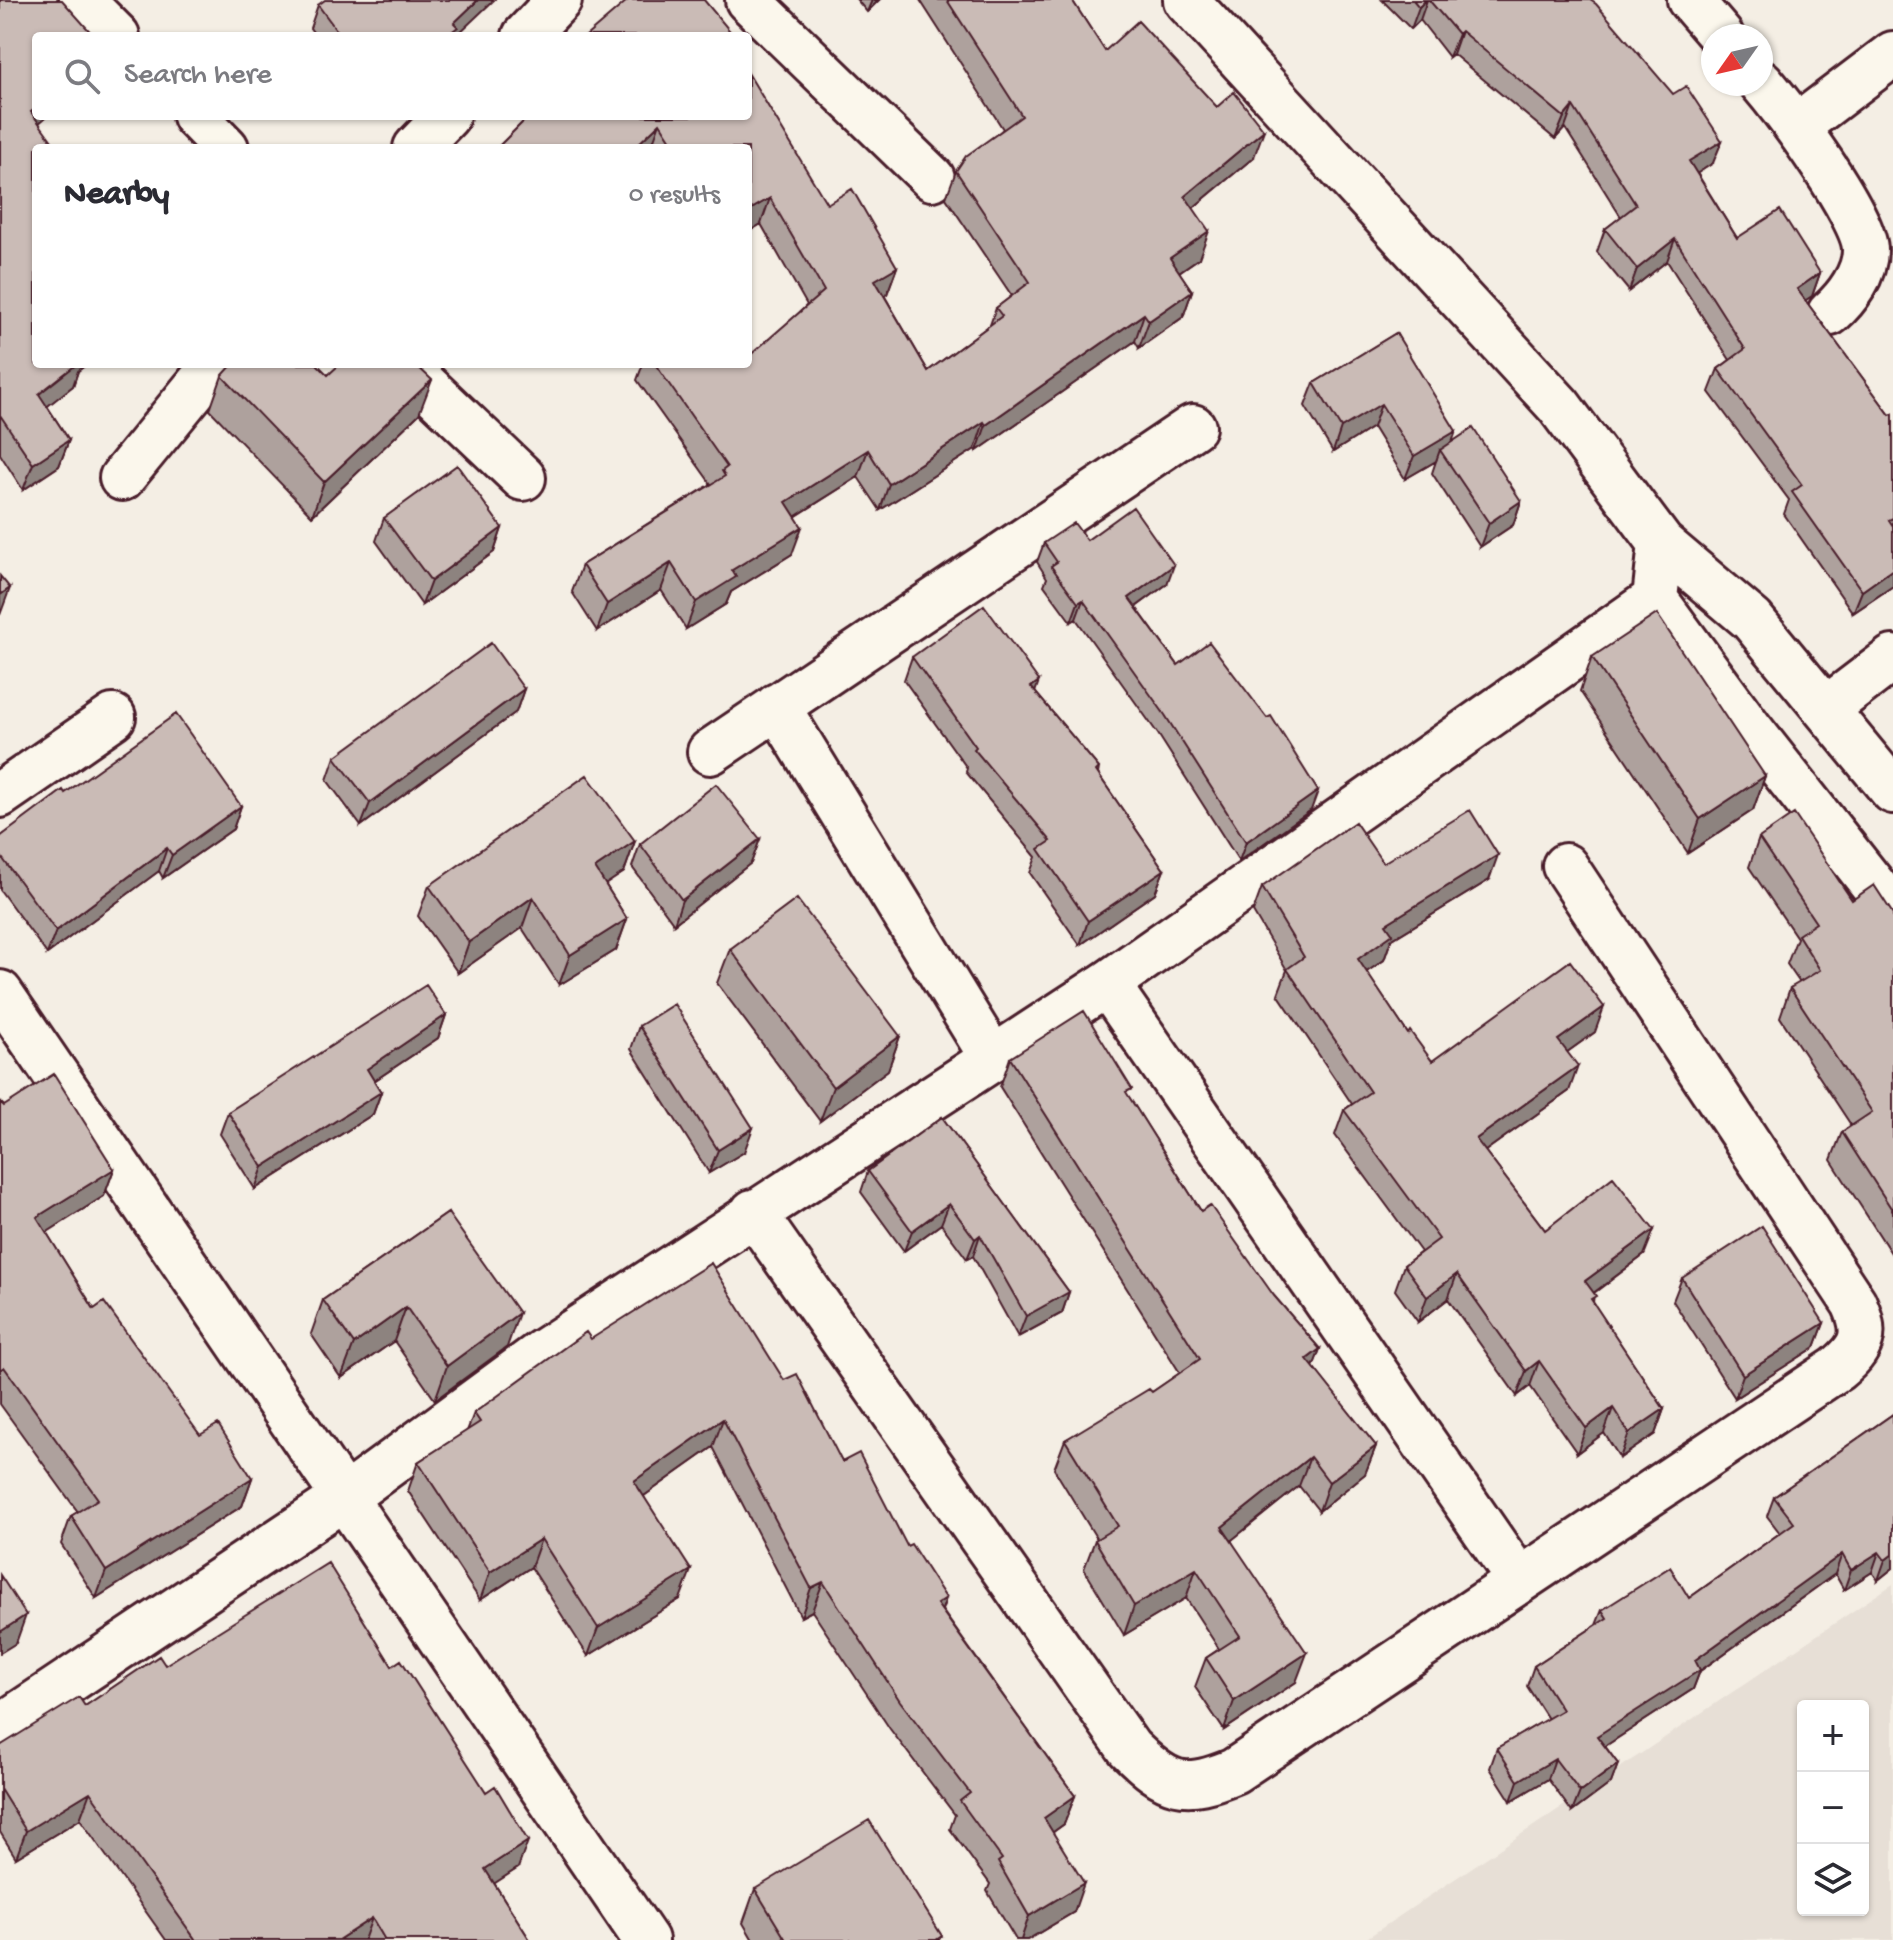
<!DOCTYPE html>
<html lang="en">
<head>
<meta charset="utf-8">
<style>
	:root { --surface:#fff; --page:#f2f2f3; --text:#2b2b33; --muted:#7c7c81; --line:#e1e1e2 }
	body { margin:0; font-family:"Gochi Hand",sans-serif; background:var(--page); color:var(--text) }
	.controls { position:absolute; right:24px; bottom:24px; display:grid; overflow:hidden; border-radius:8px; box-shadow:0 2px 6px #0004 }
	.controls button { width:72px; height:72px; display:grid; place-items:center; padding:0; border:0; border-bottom:2px solid var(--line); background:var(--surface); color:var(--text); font:40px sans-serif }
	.compass { position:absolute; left:1701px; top:24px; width:72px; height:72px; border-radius:50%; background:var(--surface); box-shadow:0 2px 6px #0004; rotate:236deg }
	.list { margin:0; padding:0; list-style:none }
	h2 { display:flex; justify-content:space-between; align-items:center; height:104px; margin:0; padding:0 32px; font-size:34px }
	h2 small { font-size:26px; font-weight:400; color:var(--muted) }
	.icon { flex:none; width:44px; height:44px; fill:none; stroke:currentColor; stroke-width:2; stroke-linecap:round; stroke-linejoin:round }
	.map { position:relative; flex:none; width:1893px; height:1940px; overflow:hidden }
	.search { position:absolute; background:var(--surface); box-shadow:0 2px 6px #0004; left:32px; top:32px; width:720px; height:88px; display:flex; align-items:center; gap:20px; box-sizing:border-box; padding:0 28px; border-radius:8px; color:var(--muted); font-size:30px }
	.panel { position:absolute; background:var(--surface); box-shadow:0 2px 6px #0004; left:32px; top:144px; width:720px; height:224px; border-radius:8px }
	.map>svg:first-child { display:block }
	.built { fill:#e7dfd6; fill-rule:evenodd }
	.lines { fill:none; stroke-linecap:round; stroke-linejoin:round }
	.minor-casing { stroke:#4a1f2b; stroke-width:50 }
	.minor { stroke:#fbf7ec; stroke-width:44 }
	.wall { fill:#aea19d; stroke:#4a1f2b; stroke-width:2 }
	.shaded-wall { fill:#8d837f; stroke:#4a1f2b; stroke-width:2 }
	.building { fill:#cabbb6; stroke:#4a1f2b; stroke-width:2 }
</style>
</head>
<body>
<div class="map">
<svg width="1893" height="1940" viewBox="0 0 1893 1940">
	<rect width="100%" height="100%" fill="#f4eee4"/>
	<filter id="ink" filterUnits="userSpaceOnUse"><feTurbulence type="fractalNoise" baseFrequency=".0125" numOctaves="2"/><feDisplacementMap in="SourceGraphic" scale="16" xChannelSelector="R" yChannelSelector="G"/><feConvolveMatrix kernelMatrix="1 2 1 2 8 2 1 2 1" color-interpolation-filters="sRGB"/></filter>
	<g filter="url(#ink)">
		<!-- built -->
		<path class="built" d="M 1893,1584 L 1893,1940 L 1364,1940 ZM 1803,1706 L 1863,1706 L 1863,1910 L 1803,1910 Z"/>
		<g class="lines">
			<defs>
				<path id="minor" d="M 81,0 L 117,36
					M 748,0 L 932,178
					M 1186,0 L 1559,406 L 1661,543 L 1752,620 L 1893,791
					M 1690,0 L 1721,36
					M 525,36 L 559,0
					M 1761,82 C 1785,110 1865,216 1865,250 C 1865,274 1847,298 1830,313
					M 195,116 L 226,148
					M 1798,126 L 1893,54
					M 416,148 L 447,116
					M 403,364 L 523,478
					M 122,478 L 215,364
					M 1655,599 L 1751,730 L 1893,910
					M 777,706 L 992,1057
					M 1826,709 L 1893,658
					M 710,752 L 1193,427
					M 0,795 L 113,717
					M 1107,984 L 1519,1580
					M 0,993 L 646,1940
					M 753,1212 L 1129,1748 C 1168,1787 1184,1792 1234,1771 L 1837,1369 C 1863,1347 1868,1334 1854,1303 L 1565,866
					M 0,1727 L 345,1497 L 541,1353 L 1107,984 L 1655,599 L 1661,543"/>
			</defs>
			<!-- minor casing -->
			<use href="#minor" class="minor-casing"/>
			<!-- minor -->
			<use href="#minor" class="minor"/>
		</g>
		<!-- wall -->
		<path class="wall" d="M 0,0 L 36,116 L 47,116 L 39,123 L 36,364 L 87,364 L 78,371 L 73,386 L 47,406 L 69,440 L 59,466 L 23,490 L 0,454 Z
			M 857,0 L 879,0 L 867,12 Z
			M 920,0 L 1072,0 L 1105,51 L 1254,157 L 1193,208 L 1199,258 L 1179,272 L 1192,291 L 1183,317 L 1139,348 L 1135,341 L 977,451 L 975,449 L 880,510 L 858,477 L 795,517 L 792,554 L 731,592 L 726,604 L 686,629 L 661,590 L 597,631 L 572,592 L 582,565 L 711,484 L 637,380 L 643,364 L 748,364 L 807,305 L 761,224 L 748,232 L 748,148 L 497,148 L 529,116 L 748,116 L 827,204 L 897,267 L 887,294 L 884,295 L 928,371 L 990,325 L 996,308 L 1012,296 L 946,198 L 956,171 L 1003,129 Z
			M 1382,0 L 1590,0 L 1713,163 L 1697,173 L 1737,238 L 1820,273 L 1812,296 L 1805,300 L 1890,415 L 1893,414 L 1893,586 L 1853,613 L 1784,514 L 1789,500 L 1709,392 L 1718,369 L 1730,360 L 1667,261 L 1629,291 L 1597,252 L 1605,229 L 1621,217 L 1565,128 L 1555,139 L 1453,54 L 1449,57 L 1420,20 L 1411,29 Z
			M 318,5 L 456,36 L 316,36 L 310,28 Z
			M 1396,333 L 1452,442 L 1521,501 L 1513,525 L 1480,547 L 1432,473 L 1436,461 L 1405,479 L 1373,427 L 1333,452 L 1305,406 L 1314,383 Z
			M 222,376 L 419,414 L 312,516 L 210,410 Z
			M 384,518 L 502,528 L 494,552 L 422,605 L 376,541 Z
			M 1087,540 L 1167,584 L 1136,607 L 1178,665 L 1311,810 L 1239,861 L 1158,734 L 1076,619 L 1071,622 L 1044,585 L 1047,578 L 1037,562 L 1044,543 Z
			M 912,657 L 1035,692 L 1099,768 L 1098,774 L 1164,870 L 1155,893 L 1080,945 L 1030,873 L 1036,857 L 966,772 L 967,768 L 904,680 Z
			M 1592,657 L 1765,776 L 1753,810 L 1688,853 L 1580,691 Z
			M 524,689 L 516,712 L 361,826 L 327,780 L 335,757 Z
			M 65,793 L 241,806 L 233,829 L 163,878 L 159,871 L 47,954 L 0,890 L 0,837 Z
			M 1759,838 L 1852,900 L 1893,914 L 1893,1256 L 1831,1160 L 1842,1132 L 1851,1125 L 1780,1017 L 1790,988 L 1800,983 L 1787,964 L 1797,938 L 1749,867 Z
			M 760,839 L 751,863 L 674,924 L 632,867 L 640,844 Z
			M 635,841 L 624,872 L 605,884 L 627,919 L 616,950 L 559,985 L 522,928 L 458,973 L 418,916 L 429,886 Z
			M 1383,863 L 1489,880 L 1391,940 L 1384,960 L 1366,972 L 1408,1034 L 1432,1061 L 1595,1032 L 1567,1052 L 1569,1091 L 1485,1151 L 1545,1230 L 1644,1255 L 1594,1293 L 1593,1303 L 1664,1409 L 1655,1434 L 1620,1458 L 1604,1433 L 1577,1453 L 1530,1386 L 1517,1396 L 1448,1299 L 1418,1322 L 1395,1290 L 1404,1265 L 1421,1252 L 1335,1135 L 1344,1110 L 1352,1104 L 1278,994 L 1287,970 L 1253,912 L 1262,887 Z
			M 730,949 L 900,1036 L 888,1070 L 820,1121 L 717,983 Z
			M 446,1015 L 438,1038 L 374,1081 L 381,1092 L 373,1114 L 255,1189 L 220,1134 L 228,1112 Z
			M 639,1026 L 744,1152 L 709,1173 L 631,1049 Z
			M 1010,1058 L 1129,1097 L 1201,1211 L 1320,1349 L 1313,1367 L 1376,1446 L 1365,1474 L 1319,1511 L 1299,1486 L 1231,1540 L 1296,1682 L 1224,1730 L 1195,1687 L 1206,1658 L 1219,1649 L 1186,1598 L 1124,1635 L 1084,1569 L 1095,1540 L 1097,1539 L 1054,1469 L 1065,1440 L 1152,1392 L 1180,1373 L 1000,1087 Z
			M 0,1102 L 4,1106 L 114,1169 L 104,1196 L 46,1232 L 94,1309 L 200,1435 L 252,1478 L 242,1506 L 96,1598 L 61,1544 L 71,1516 L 78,1512 L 0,1404 Z
			M 942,1117 L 1069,1292 L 1062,1313 L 1018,1337 L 973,1256 L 967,1259 L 941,1224 L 904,1251 L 861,1192 L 868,1171 Z
			M 448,1213 L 507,1347 L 435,1400 L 394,1341 L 341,1378 L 311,1334 L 323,1300 Z
			M 1682,1278 L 1824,1323 L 1815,1347 L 1735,1398 L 1673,1301 Z
			M 591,1339 L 784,1380 L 842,1462 L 946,1598 L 942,1610 L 1075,1796 L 1064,1824 L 1053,1832 L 1074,1912 L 1027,1940 L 1016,1940 L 987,1891 L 990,1884 L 950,1829 L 955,1815 L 890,1729 L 812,1611 L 801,1617 L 713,1447 L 644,1496 L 680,1599 L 588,1656 L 531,1567 L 480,1600 L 408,1491 L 418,1462 L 467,1431 L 474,1413 Z
			M 1893,1414 L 1893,1568 L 1878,1580 L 1872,1572 L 1844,1590 L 1835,1574 L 1700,1671 L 1693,1689 L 1605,1746 L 1618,1764 L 1611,1783 L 1572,1812 L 1548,1779 L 1511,1801 L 1490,1768 L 1497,1748 L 1548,1719 L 1527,1686 L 1534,1666 L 1596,1625 L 1602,1610 L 1689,1598 L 1780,1533 L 1767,1516 L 1774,1497 Z
			M 165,1665 L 518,1868 L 494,1883 L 530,1940 L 166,1940 L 80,1819 L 16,1858 L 0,1832 L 0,1746 L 85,1706 Z
			M 755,1889 L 940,1940 L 753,1940 L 743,1923 Z"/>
		<!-- shaded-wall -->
		<path class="shaded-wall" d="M 478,0 L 494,0 L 456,36 L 446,36 L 454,23 Z
			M 872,0 L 879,0 L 867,12 Z
			M 1426,0 L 1427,0 L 1420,20 L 1411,29 L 1419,7 Z
			M 1461,31 L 1453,54 L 1449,57 L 1458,34 Z
			M 1573,106 L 1565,128 L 1555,139 L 1564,117 Z
			M 36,108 L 36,116 L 47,116 L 21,139 L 31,112 Z
			M 660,123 L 651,148 L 634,148 Z
			M 1264,130 L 1254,157 L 1175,223 L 1185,196 Z
			M 1722,141 L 1713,163 L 1681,184 L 1689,161 Z
			M 770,198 L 761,224 L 748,232 L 748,211 Z
			M 1209,231 L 1199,258 L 1160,285 L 1170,258 Z
			M 1675,239 L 1667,261 L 1629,291 L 1637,269 Z
			M 897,267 L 887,294 L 865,306 L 875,280 Z
			M 1820,273 L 1812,296 L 1789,311 L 1797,289 Z
			M 1192,291 L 1183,317 L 1139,348 L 1149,321 Z
			M 1144,314 L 1135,341 L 977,451 L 986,425 Z
			M 72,364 L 87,364 L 78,371 L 73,386 L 30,420 L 39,394 Z
			M 432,380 L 419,414 L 312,516 L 324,482 Z
			M 1381,404 L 1373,427 L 1333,452 L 1341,428 Z
			M 984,422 L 975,449 L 880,510 L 889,484 Z
			M 1456,431 L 1448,454 L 1440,450 L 1436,461 L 1405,479 L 1414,456 Z
			M 69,440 L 59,466 L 23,490 L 33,464 Z
			M 868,450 L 858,477 L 777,528 L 786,502 Z
			M 1521,501 L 1513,525 L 1480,547 L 1489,523 Z
			M 802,527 L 792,554 L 731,592 L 726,604 L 686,629 L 696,602 L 732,570 Z
			M 502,528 L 494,552 L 422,605 L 431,581 Z
			M 671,563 L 661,590 L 597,631 L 607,604 Z
			M 1174,565 L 1167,584 L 1122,617 L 1129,598 Z
			M 1893,569 L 1893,586 L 1853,613 L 1862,591 Z
			M 10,588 L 0,615 L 0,595 Z
			M 1083,600 L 1076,619 L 1071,622 L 1078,603 Z
			M 1039,681 L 1031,704 L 1031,687 Z
			M 524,689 L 516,712 L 361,826 L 370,803 Z
			M 1765,776 L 1753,810 L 1688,853 L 1700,819 Z
			M 1318,791 L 1311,810 L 1239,861 L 1246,842 Z
			M 241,806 L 233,829 L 163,878 L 172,855 Z
			M 760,839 L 751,863 L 674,924 L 682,900 Z
			M 635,841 L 624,872 L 584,899 L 595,868 Z
			M 167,848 L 159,871 L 47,954 L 56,931 Z
			M 1498,855 L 1489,880 L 1391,940 L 1384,960 L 1349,984 L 1358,959 L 1386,924 Z
			M 1164,870 L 1155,893 L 1080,945 L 1088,921 Z
			M 533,897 L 522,928 L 458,973 L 469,942 Z
			M 627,919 L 616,950 L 559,985 L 570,955 Z
			M 1604,1007 L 1595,1032 L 1549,1065 L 1558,1040 Z
			M 446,1015 L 438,1038 L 359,1091 L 367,1069 Z
			M 900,1036 L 888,1070 L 820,1121 L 833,1087 Z
			M 1578,1066 L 1569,1091 L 1467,1164 L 1476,1139 Z
			M 381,1092 L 373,1114 L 255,1189 L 263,1167 Z
			M 753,1128 L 744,1152 L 709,1173 L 718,1150 Z
			M 114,1169 L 104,1196 L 27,1245 L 37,1217 Z
			M 949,1204 L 941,1224 L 904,1251 L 912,1231 Z
			M 1654,1230 L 1644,1255 L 1576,1306 L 1585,1281 Z
			M 980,1235 L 973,1256 L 967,1259 L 975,1239 Z
			M 1457,1274 L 1448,1299 L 1418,1322 L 1427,1297 Z
			M 1069,1292 L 1062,1313 L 1018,1337 L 1026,1316 Z
			M 406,1307 L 394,1341 L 341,1378 L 354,1344 Z
			M 519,1313 L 507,1347 L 435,1400 L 447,1366 Z
			M 1824,1323 L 1815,1347 L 1735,1398 L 1743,1375 Z
			M 1320,1349 L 1309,1378 L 1307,1359 Z
			M 1539,1361 L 1530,1386 L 1517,1396 L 1526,1371 Z
			M 1613,1408 L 1604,1433 L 1577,1453 L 1586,1428 Z
			M 1664,1409 L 1655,1434 L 1620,1458 L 1629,1433 Z
			M 723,1419 L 713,1447 L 624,1510 L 634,1481 Z
			M 1376,1446 L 1365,1474 L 1319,1511 L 1329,1482 Z
			M 1310,1457 L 1299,1486 L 1212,1556 L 1222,1527 Z
			M 252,1478 L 242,1506 L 96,1598 L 106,1571 Z
			M 541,1539 L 531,1567 L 480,1600 L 490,1572 Z
			M 1879,1552 L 1872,1572 L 1844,1590 L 1851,1570 Z
			M 1842,1554 L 1835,1574 L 1700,1671 L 1693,1689 L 1590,1756 L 1597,1736 L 1695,1660 Z
			M 1893,1554 L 1893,1568 L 1878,1580 L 1885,1560 Z
			M 1196,1569 L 1186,1598 L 1124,1635 L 1134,1606 Z
			M 691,1570 L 680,1599 L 588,1656 L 598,1628 Z
			M 823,1582 L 812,1611 L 801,1617 L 811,1588 Z
			M 946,1598 L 936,1627 L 937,1604 Z
			M 26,1615 L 16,1643 L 0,1653 L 0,1632 Z
			M 1307,1653 L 1296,1682 L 1224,1730 L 1234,1701 Z
			M 1555,1759 L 1548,1779 L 1511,1801 L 1518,1781 Z
			M 1618,1764 L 1611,1783 L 1572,1812 L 1580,1792 Z
			M 90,1792 L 80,1819 L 16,1858 L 26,1831 Z
			M 1075,1796 L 1064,1824 L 1034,1846 L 1044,1818 Z
			M 528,1841 L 518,1868 L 475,1896 L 485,1869 Z
			M 1084,1883 L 1074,1912 L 1027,1940 L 1021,1940 L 1029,1916 Z
			M 372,1918 L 364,1940 L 338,1940 Z"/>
		<!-- building -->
		<path class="building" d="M 0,0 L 62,0 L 94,36 L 36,36 L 36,108 L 31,112 L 57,148 L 36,148 L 36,364 L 77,364 L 39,394 L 69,440 L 33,464 L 0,415 Z
			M 325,0 L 478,0 L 454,23 L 458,27 L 446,36 L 341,36 L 318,5 Z
			M 628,0 L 704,0 L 734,36 L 586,36 Z
			M 947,0 L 1072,0 L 1105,51 L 1138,21 L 1217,107 L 1234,92 L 1264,130 L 1185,196 L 1209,231 L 1170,258 L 1192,291 L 1149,321 L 1144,314 L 986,425 L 984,422 L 889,484 L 868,450 L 786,502 L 802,527 L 732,570 L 736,577 L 696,602 L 671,563 L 607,604 L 582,565 L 725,476 L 722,471 L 727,467 L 655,364 L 748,364 L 748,357 L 824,291 L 770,198 L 748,211 L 748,148 L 676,148 L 660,123 L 634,148 L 497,148 L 529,116 L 748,116 L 748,73 L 827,204 L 852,189 L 897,267 L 875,280 L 928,371 L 1002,316 L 996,308 L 1030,282 L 956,171 L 966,156 L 1022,116 Z
			M 1413,0 L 1426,0 L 1419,7 Z
			M 1429,0 L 1590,0 L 1596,4 L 1673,94 L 1686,86 L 1722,141 L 1689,161 L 1737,238 L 1780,210 L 1820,273 L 1797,289 L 1890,415 L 1893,414 L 1893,518 L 1889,520 L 1893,526 L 1893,569 L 1862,591 L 1792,492 L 1802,485 L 1718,369 L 1745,349 L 1675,239 L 1637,269 L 1605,229 L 1636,205 L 1573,106 L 1564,117 L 1461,31 L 1458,34 Z
			M 1396,333 L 1456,431 L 1414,456 L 1381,404 L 1341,428 L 1314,383 Z
			M 233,364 L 317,364 L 328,375 L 340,364 L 415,364 L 432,380 L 324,482 L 222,376 Z
			M 1473,428 L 1521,501 L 1489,523 L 1440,450 Z
			M 457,465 L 502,528 L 431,581 L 384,518 Z
			M 1133,507 L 1174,565 L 1129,598 L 1178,665 L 1209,642 L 1267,718 L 1271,716 L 1318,791 L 1246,842 L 1165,715 L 1083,600 L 1078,603 L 1051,566 L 1057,562 L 1044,543 L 1074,523 L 1087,540 Z
			M 0,576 L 10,588 L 0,595 Z
			M 984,605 L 1039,681 L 1031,687 L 1099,768 L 1096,771 L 1164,870 L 1088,921 L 1039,849 L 1051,841 L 974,749 L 976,747 L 912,657 Z
			M 1657,614 L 1765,776 L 1700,819 L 1592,657 Z
			M 491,643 L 524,689 L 370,803 L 335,757 Z
			M 176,714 L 241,806 L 172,855 L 167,848 L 56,931 L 0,855 L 0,837 L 63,790 L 65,793 Z
			M 587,775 L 635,841 L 595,868 L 627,919 L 570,955 L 533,897 L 469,942 L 429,886 Z
			M 716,784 L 760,839 L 682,900 L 640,844 Z
			M 1470,810 L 1498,855 L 1386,924 L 1393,934 L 1358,959 L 1408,1034 L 1410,1031 L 1432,1061 L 1570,961 L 1604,1007 L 1558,1040 L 1578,1066 L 1476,1139 L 1545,1230 L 1613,1177 L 1654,1230 L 1585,1281 L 1596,1296 L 1591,1299 L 1664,1409 L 1629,1433 L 1613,1408 L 1586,1428 L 1539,1361 L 1526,1371 L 1457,1274 L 1427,1297 L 1404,1265 L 1439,1239 L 1344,1110 L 1370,1092 L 1287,969 L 1304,957 L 1262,887 L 1355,822 L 1383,863 Z
			M 1794,814 L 1852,900 L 1874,885 L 1893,914 L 1893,1211 L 1842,1132 L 1872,1112 L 1790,988 L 1820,970 L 1798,935 L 1816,923 L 1759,838 Z
			M 797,899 L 900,1036 L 833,1087 L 730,949 Z
			M 426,985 L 446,1015 L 367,1069 L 381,1092 L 263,1167 L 228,1112 Z
			M 674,1004 L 753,1128 L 718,1150 L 639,1026 Z
			M 1084,1011 L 1132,1089 L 1126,1092 L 1201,1211 L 1210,1205 L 1274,1296 L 1320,1349 L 1307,1359 L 1376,1446 L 1329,1482 L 1310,1457 L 1222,1527 L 1307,1653 L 1234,1701 L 1206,1658 L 1240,1636 L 1196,1569 L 1134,1606 L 1095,1540 L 1118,1526 L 1065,1440 L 1149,1389 L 1152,1392 L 1200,1359 L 1010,1058 Z
			M 54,1074 L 114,1169 L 37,1217 L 94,1309 L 104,1302 L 200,1435 L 218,1424 L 252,1478 L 106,1571 L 71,1516 L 98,1499 L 4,1367 L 0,1370 L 0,1102 L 4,1106 Z
			M 942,1117 L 1069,1292 L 1026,1316 L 980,1235 L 975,1239 L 949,1204 L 912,1231 L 868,1171 Z
			M 448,1213 L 519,1313 L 447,1366 L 406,1307 L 354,1344 L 323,1300 Z
			M 1762,1226 L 1824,1323 L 1743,1375 L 1682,1278 Z
			M 711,1263 L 784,1380 L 797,1374 L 842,1462 L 859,1453 L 907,1546 L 911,1544 L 946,1598 L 937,1604 L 1075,1796 L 1044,1818 L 1084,1883 L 1029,1916 L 998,1862 L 1002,1859 L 960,1801 L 970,1793 L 900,1701 L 823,1582 L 811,1588 L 723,1419 L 634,1481 L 691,1570 L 598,1628 L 541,1539 L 490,1572 L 418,1462 L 480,1422 L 474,1413 L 586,1332 L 591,1339 Z
			M 1893,1414 L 1893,1554 L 1885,1560 L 1879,1552 L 1851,1570 L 1842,1554 L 1695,1660 L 1700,1670 L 1597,1736 L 1618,1764 L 1580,1792 L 1555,1759 L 1518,1781 L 1497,1748 L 1562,1710 L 1534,1666 L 1607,1618 L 1602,1610 L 1670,1567 L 1689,1598 L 1794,1523 L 1774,1497 Z
			M 328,1563 L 392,1666 L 401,1660 L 486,1792 L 495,1786 L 528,1841 L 485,1869 L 530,1940 L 385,1940 L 372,1918 L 338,1940 L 193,1940 L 195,1939 L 90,1792 L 26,1831 L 0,1789 L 0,1746 L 79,1697 L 85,1706 L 159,1656 L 165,1665 Z
			M 0,1575 L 26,1615 L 0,1632 Z
			M 869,1820 L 942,1936 L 936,1940 L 786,1940 L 755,1889 Z"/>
	</g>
</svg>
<div class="controls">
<button>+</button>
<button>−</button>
<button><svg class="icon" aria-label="layers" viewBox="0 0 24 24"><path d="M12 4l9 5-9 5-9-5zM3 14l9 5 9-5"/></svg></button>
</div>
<svg class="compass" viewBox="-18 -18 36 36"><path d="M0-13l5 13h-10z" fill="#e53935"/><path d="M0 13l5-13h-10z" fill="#7c7c81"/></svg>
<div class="search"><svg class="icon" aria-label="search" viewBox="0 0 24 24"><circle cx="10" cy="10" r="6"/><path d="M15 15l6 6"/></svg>Search here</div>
<section class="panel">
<h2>Nearby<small>0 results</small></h2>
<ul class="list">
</ul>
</section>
</div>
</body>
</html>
